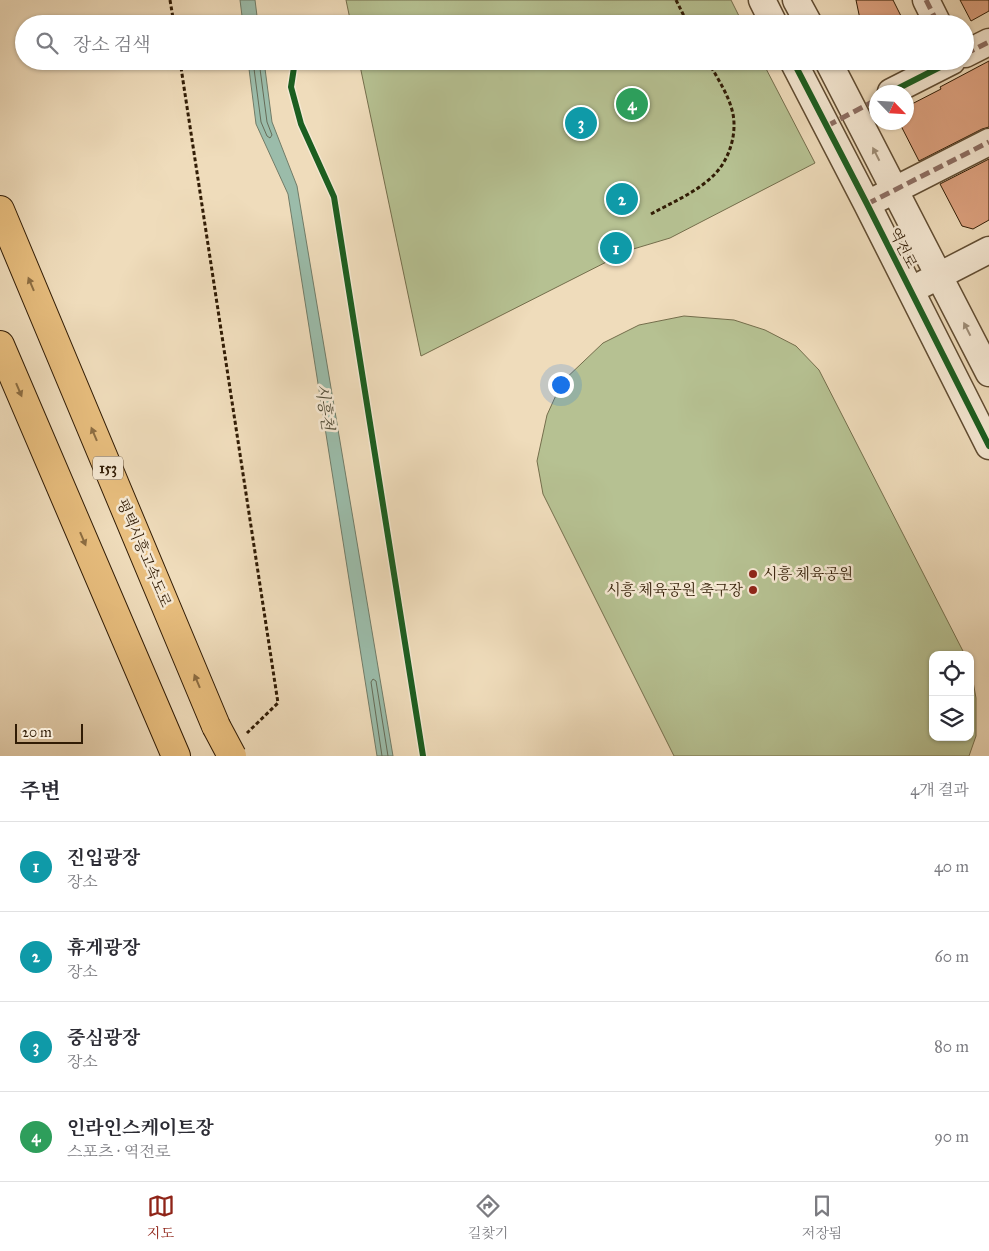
<!DOCTYPE html>
<html lang="ko">
<head>
<meta charset="utf-8">
<style>
	:root { --surface:#fff; --page:#f7f7f7; --text:#2b2b33; --muted:#7c7c81; --line:#e1e1e2; --accent:#8f2418 }
	body { margin:0; font-family:"IM FELL Great Primer","Noto Serif KR",serif; background:var(--page); color:var(--text) }
	.controls { position:absolute; right:15px; bottom:15px; display:grid; overflow:hidden; border-radius:10px; box-shadow:0 1px 4px #0004 }
	.controls button { width:45px; height:45px; display:grid; place-items:center; padding:0; border:0; border-bottom:1px solid var(--line); background:var(--surface); color:var(--text); font:25px sans-serif }
	.compass { position:absolute; left:869px; top:85px; width:45px; height:45px; border-radius:50%; background:var(--surface); box-shadow:0 1px 4px #0004; rotate:115deg }
	.scale { position:absolute; left:15px; bottom:12px; width:68px; box-sizing:border-box; padding-left:5px; border:2px solid #311c05; border-top:0; font-size:14px; line-height:18px; white-space:nowrap; color:#311c05; -webkit-text-stroke:4px #f5e8d3; paint-order:stroke }
	.you { position:absolute; left:560px; top:384px; width:18px; height:18px; margin:-12px; border:4px solid #fff; border-radius:50%; background:#1a73e8; box-shadow:0 0 0 8px #1a73e833 }
	.badge { display:grid; place-items:center; width:32px; height:32px; border-radius:50%; background:var(--accent); color:#fff; font-size:16px; font-weight:700 }
	.pin { position:absolute; translate:-50% -50%; border:2px solid #fff; box-shadow:0 1px 5px #0006 }
	.list { margin:0; padding:0; list-style:none }
	h2 { display:flex; justify-content:space-between; align-items:center; height:65px; margin:0; padding:0 20px; font-size:21px }
	h2 small { font-size:16px; font-weight:400; color:var(--muted) }
	.list li { display:grid; grid-template-columns:32px 1fr auto; gap:15px; align-items:center; box-sizing:border-box; height:90px; padding:0 20px; border-top:1px solid var(--line) }
	.list b { display:block; font-size:19px; white-space:nowrap }
	.list p { margin:0; font-size:16px; white-space:nowrap; color:var(--muted) }
	.list em { font-size:16px; font-style:normal; color:var(--muted) }
	.icon { flex:none; width:28px; height:28px; fill:none; stroke:currentColor; stroke-width:2; stroke-linecap:round; stroke-linejoin:round }
	.map { position:relative; flex:none; width:989px; height:756px; overflow:hidden }
	.search { position:absolute; background:var(--surface); box-shadow:0 1px 4px #0004; left:15px; right:15px; top:15px; height:55px; display:flex; align-items:center; gap:12px; box-sizing:border-box; padding:0 18px; border-radius:28px; color:var(--muted); font-size:19px }
	.sheet { height:425px; background:var(--surface) }
	nav { display:flex; justify-content:space-around; align-items:center; box-sizing:border-box; height:70px; border-top:1px solid var(--line); background:var(--surface); font-size:14px; color:var(--muted) }
	nav a { display:grid; justify-items:center; gap:2px }
	nav .on { color:var(--accent) }
	.map>svg:first-child { display:block }
	.green { fill:#b6c192; stroke:#746e4c }
	.water { fill:#9bbcaa; stroke:#717c68 }
	.lines { fill:none; stroke-linecap:round; stroke-linejoin:round }
	.shore { stroke:#666c58; stroke-width:1 }
	.building { fill:#dda17f; stroke:#311c05 }
	.minor-casing { stroke:#604c32; stroke-width:29 }
	.highway-casing { stroke:#311c05; stroke-width:30 }
	.path { stroke:#311c05; stroke-width:3; stroke-dasharray:4 2.5; stroke-linecap:butt }
	.minor { stroke:#f5e8d3; stroke-width:26 }
	.highway { stroke:#e8be7e; stroke-width:28 }
	.highway-bridge-casing { stroke:#311c05; stroke-width:30; stroke-linecap:butt }
	.highway-bridge { stroke:#e8be7e; stroke-width:28 }
	.quiet { stroke:#8d6e63; stroke-width:5; stroke-dasharray:10 5; stroke-linecap:butt }
	.cycleway-casing { stroke:#f5e8d3; stroke-width:9 }
	.cycleway { stroke:#1b5e20; stroke-width:6 }
	.oneway { fill:#9d8c76 }
	.oneway2 { fill:#8c6d42 }
	.poi-dot { fill:#8f2418; stroke:#f5e8d3; stroke-width:2 }
	.labels { text-anchor:middle; dominant-baseline:central; stroke-width:5; stroke-linejoin:round; paint-order:stroke }
	.shield { fill:#f5e8d3; stroke:#6c5943; stroke-width:1 }
	.shield-label { font-size:14px; font-weight:bold; fill:#311c05 }
	.street-label { font-size:15px; fill:#311c05; stroke:#f5e8d3 }
	.poi-label { font-size:15px; fill:#311c05; stroke:#f5e8d3; text-anchor:start }
	.water-label { font-size:16px; font-style:italic; fill:#514c37; stroke:#f5e8d3 }
</style>
</head>
<body>
<div class="map">
<svg width="989" height="756" viewBox="0 0 989 756">
	<rect width="100%" height="100%" fill="#efdcbb"/>
	<filter id="stains"><feTurbulence type="fractalNoise" baseFrequency=".004" numOctaves="4"/><feColorMatrix values="0 0 0 0 .2 0 0 0 0 .09 0 0 0 0 .02 0 0 0 .5 -.17"/></filter>
	<radialGradient id="worn" r=".72"><stop offset=".6" stop-color="#630" stop-opacity="0"/><stop offset="1" stop-color="#630" stop-opacity=".3"/></radialGradient>
	<!-- green -->
	<path class="green" d="M 346,0 L 731,0 L 743,24 L 351,24 Z
		M 359,61 L 762,61 L 815,163 L 670,238 L 630,250 L 421,356 Z
		M 684,316 L 734,320 L 765,330 L 796,346 L 819,370 L 965,655 L 933,655 L 933,737 L 970,737 L 970,665 L 976,698 L 976,736 L 969,756 L 674,756 L 543,494 L 537,461 L 547,415 L 562,382 L 603,343 L 639,325 Z"/>
	<!-- water -->
	<path class="water" d="M 240,0 L 255,0 L 258,24 L 243,24 Z
		M 248,61 L 264,61 L 272,122 L 297,186 L 393,756 L 377,756 L 288,194 L 256,124 Z"/>
	<g class="lines">
		<!-- shore -->
		<path class="shore" d="M 253,61 L 261,122 L 267,136 L 270,138 L 272,135 L 267,122 L 259,61
			M 382,756 L 371,682 L 373,679 L 376,681 L 388,756"/>
	</g>
	<!-- building -->
	<path class="building" d="M 856,0 L 893,0 L 905,24 L 861,24 Z
		M 960,0 L 989,0 L 989,11 L 971,21 Z
		M 989,61 L 989,127 L 982,129 L 919,161 L 899,122 L 906,122 L 906,107 L 941,89 L 940,87 Z
		M 989,159 L 989,220 L 973,229 L 962,226 L 940,184 Z"/>
	<g class="lines">
		<defs>
			<path id="minor" d="M 762,0 L 774,24
				M 796,0 L 809,24
				M 926,0 L 938,24
				M 965,54 L 989,42
				M 793,61 L 867,204 L 989,446
				M 828,61 L 989,373
				M 891,92 L 952,61
				M 879,198 L 989,142
				M 923,284 L 989,250"/>
			<path id="highway" d="M 0,210 L 216,726
				M 0,345 L 176,756"/>
		</defs>
		<!-- minor casing -->
		<use href="#minor" class="minor-casing"/>
		<!-- highway casing -->
		<use href="#highway" class="highway-casing"/>
		<!-- path -->
		<path class="path" d="M 170,0 L 174,24
			M 676,0 L 688,24
			M 180,61 L 278,703 L 247,733
			M 651,214 C 671,203 697,192 714,175 C 729,160 737,135 733,114 C 729,95 717,78 708,61"/>
		<!-- minor -->
		<use href="#minor" class="minor"/>
		<!-- highway -->
		<use href="#highway" class="highway"/>
		<defs>
			<path id="highway-bridge" d="M 216,726 L 232,756"/>
		</defs>
		<!-- highway-bridge casing -->
		<use href="#highway-bridge" class="highway-bridge-casing"/>
		<!-- highway-bridge -->
		<use href="#highway-bridge" class="highway-bridge"/>
		<!-- quiet -->
		<path class="quiet" d="M 926,0 L 938,24
			M 965,54 L 989,42
			M 827,126 L 876,100
			M 867,204 L 989,142"/>
		<defs>
			<path id="cycleway" d="M 295,61 L 291,87 L 301,124 L 334,197 L 423,756
				M 793,61 L 867,204 L 989,446
				M 891,92 L 952,61"/>
		</defs>
		<!-- cycleway casing -->
		<use href="#cycleway" class="cycleway-casing"/>
		<!-- cycleway -->
		<use href="#cycleway" class="cycleway"/>
	</g>
	<!-- one-way arrows -->
	<defs><path id="oneway-solid" d="M-6-.8H1V-3.2L6.5 0L1 3.2V.8H-6Z" transform="scale(1.25)"/></defs>
	<g class="oneway">
		<use href="#oneway-solid" transform="translate(876 154) rotate(-117)"/>
		<use href="#oneway-solid" transform="translate(967 329) rotate(-117)"/>
	</g>
	<g class="oneway2">
		<use href="#oneway-solid" transform="translate(31 284) rotate(-113)"/>
		<use href="#oneway-solid" transform="translate(19 390) rotate(67)"/>
		<use href="#oneway-solid" transform="translate(94 434) rotate(-113)"/>
		<use href="#oneway-solid" transform="translate(83 539) rotate(67)"/>
		<use href="#oneway-solid" transform="translate(197 681) rotate(-113)"/>
	</g>
	<!-- markers -->
	<g class="poi-dot">
		<circle cx="753" cy="574" r="5"/>
		<circle cx="753" cy="590" r="5"/>
	</g>
	<g class="labels">
		<!-- shield labels -->
		<rect class="shield" x="93" y="456.5" width="30" height="23" rx="4"/>
		<g class="shield-label">
			<text x="108" y="468">153</text>
		</g>
		<!-- street labels -->
		<g class="street-label">
			<text transform="translate(903 248) rotate(63)">역전로</text>
			<text transform="translate(144 553) rotate(67)">평택시흥고속도로</text>
		</g>
		<!-- poi labels -->
		<g class="poi-label">
			<text x="763" y="574">시흥 체육공원</text>
			<text x="743" y="590" text-anchor="end">시흥 체육공원 축구장</text>
		</g>
		<!-- water labels -->
		<g class="water-label">
			<text transform="translate(325 407) rotate(82)">시흥천</text>
		</g>
	</g>
	<rect width="100%" height="100%" filter="url(#stains)"/>
	<rect width="100%" height="100%" fill="url(#worn)"/>
</svg>
<div class="controls">
<button><svg class="icon" aria-label="locate" viewBox="0 0 24 24"><circle cx="12" cy="12" r="6"/><path d="M12 2v4M12 18v4M2 12h4M18 12h4"/></svg></button>
<button><svg class="icon" aria-label="layers" viewBox="0 0 24 24"><path d="M12 4l9 5-9 5-9-5zM3 14l9 5 9-5"/></svg></button>
</div>
<svg class="compass" viewBox="-18 -18 36 36"><path d="M0-13l5 13h-10z" fill="#e53935"/><path d="M0 13l5-13h-10z" fill="#7c7c81"/></svg>
<div class="scale">20 m</div>
<div class="you"></div>
<div class="pin badge" style="left:616px;top:248px;background:#0f9aa8">1</div>
<div class="pin badge" style="left:622px;top:199px;background:#0f9aa8">2</div>
<div class="pin badge" style="left:581px;top:123px;background:#0f9aa8">3</div>
<div class="pin badge" style="left:632px;top:104px;background:#2e9e5b">4</div>
<div class="search"><svg class="icon" aria-label="search" viewBox="0 0 24 24"><circle cx="10" cy="10" r="6"/><path d="M15 15l6 6"/></svg>장소 검색</div>
</div>
<section class="sheet">
<h2>주변<small>4개 결과</small></h2>
<ul class="list">
<li><span class="badge" style="background:#0f9aa8">1</span><div><b>진입광장</b><p>장소</p></div><em>40 m</em></li>
<li><span class="badge" style="background:#0f9aa8">2</span><div><b>휴게광장</b><p>장소</p></div><em>60 m</em></li>
<li><span class="badge" style="background:#0f9aa8">3</span><div><b>중심광장</b><p>장소</p></div><em>80 m</em></li>
<li><span class="badge" style="background:#2e9e5b">4</span><div><b>인라인스케이트장</b><p>스포츠 · 역전로</p></div><em>90 m</em></li>
</ul>
</section>
<nav>
<a class="on"><svg class="icon" aria-label="map" viewBox="0 0 24 24"><path d="M3 6l6-2 6 2 6-2v14l-6 2-6-2-6 2zM9 4v14M15 6v14"/></svg>지도</a>
<a><svg class="icon" aria-label="directions" viewBox="0 0 24 24"><path d="M12 3l9 9-9 9-9-9zM9 14v-3h6M13 9l2 2-2 2"/></svg>길찾기</a>
<a><svg class="icon" aria-label="saved" viewBox="0 0 24 24"><path d="M7 4h10v16l-5-4-5 4z"/></svg>저장됨</a>
</nav>
</body>
</html>
